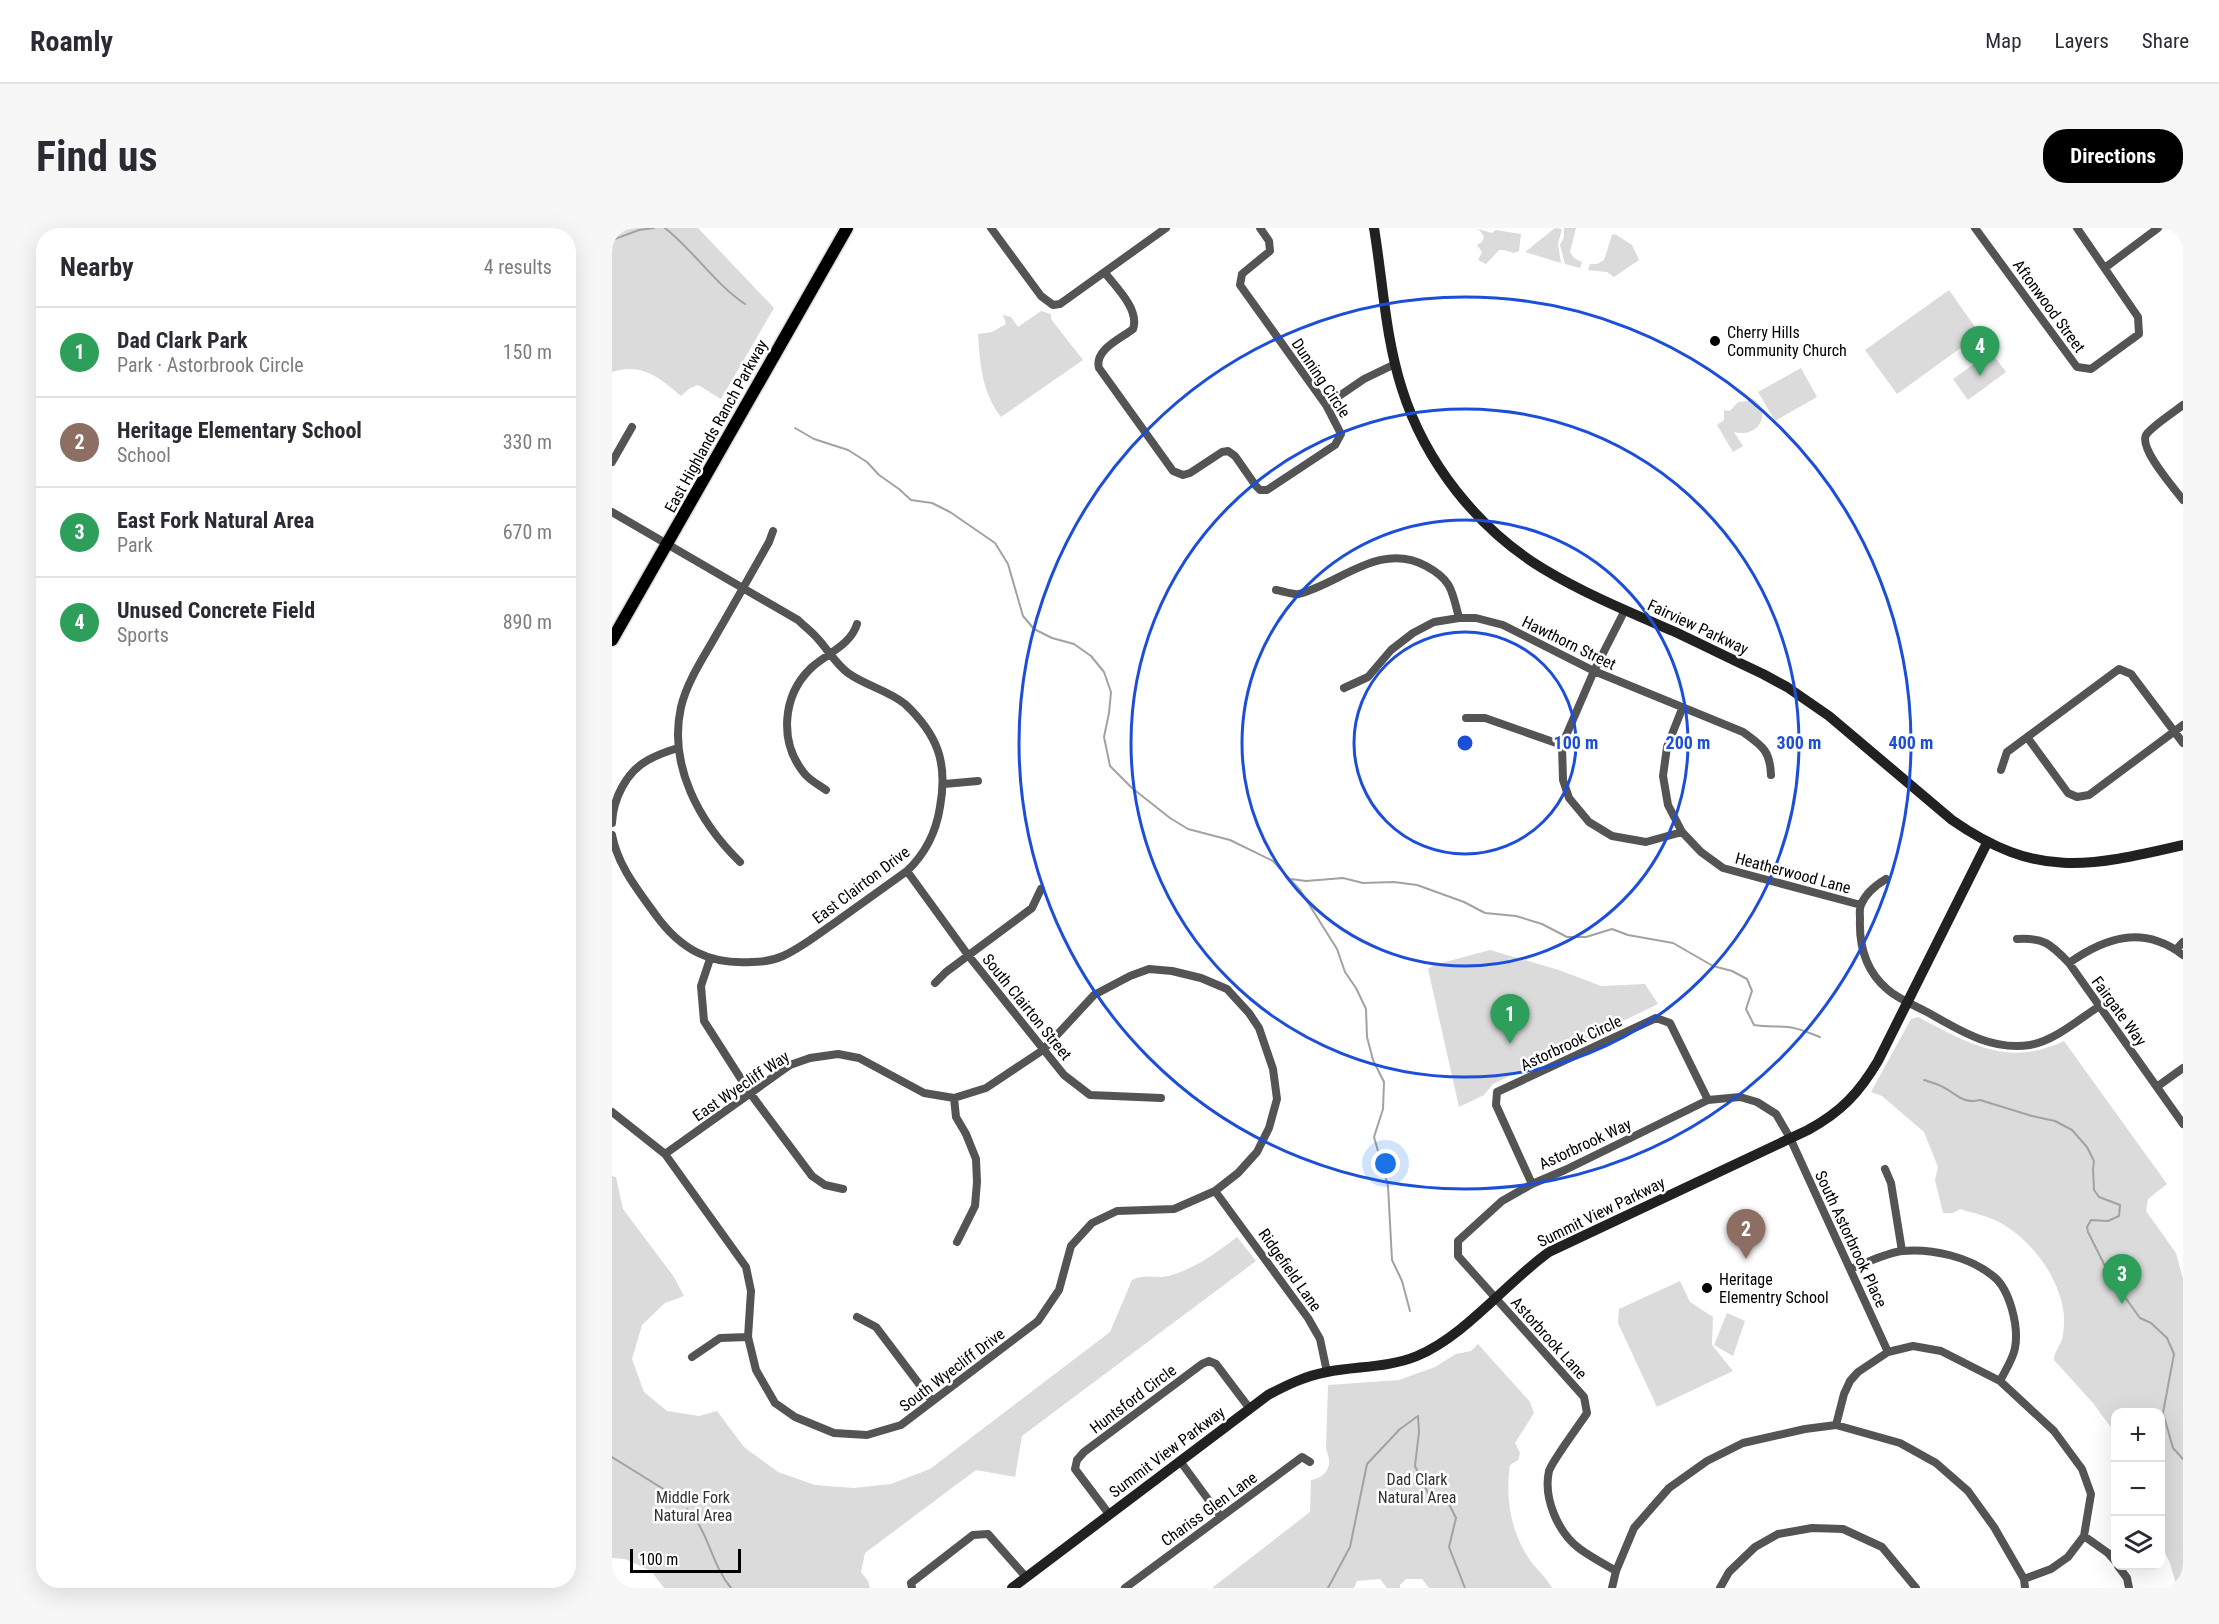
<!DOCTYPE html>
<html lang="en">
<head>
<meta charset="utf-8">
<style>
	:root { --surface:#fff; --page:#f7f7f7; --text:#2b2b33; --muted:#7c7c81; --line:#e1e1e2; --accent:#000 }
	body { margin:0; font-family:"Roboto Condensed",sans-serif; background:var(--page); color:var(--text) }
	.controls { position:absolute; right:18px; bottom:18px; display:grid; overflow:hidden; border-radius:12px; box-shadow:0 6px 24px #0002 }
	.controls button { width:54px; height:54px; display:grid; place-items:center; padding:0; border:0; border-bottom:2px solid var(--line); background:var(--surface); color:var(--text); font:30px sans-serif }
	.scale { position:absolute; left:18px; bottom:15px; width:111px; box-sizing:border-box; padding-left:6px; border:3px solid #000; border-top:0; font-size:16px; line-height:21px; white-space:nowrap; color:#000; -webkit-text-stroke:4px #fff; paint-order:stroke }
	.you { position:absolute; left:774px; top:936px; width:21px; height:21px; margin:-15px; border:4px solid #fff; border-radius:50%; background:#1a73e8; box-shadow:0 0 0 9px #1a73e833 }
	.badge { display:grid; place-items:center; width:39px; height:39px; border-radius:50%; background:var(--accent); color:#fff; font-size:20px; font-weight:700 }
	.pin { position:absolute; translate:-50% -50px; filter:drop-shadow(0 2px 3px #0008) }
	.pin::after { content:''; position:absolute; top:32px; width:21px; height:18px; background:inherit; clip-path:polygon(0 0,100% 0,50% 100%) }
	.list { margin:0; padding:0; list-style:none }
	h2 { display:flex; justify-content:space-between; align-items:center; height:78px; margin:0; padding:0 24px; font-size:26px }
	h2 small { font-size:20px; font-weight:400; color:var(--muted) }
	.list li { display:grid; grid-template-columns:39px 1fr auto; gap:18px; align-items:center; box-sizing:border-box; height:90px; padding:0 24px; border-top:2px solid var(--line) }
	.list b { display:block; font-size:22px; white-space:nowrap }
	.list p { margin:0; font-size:20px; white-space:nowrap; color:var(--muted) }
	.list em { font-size:20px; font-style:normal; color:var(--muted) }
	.icon { flex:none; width:33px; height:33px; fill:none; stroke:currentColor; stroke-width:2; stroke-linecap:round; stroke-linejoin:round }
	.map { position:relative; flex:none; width:1571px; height:1360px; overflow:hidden; border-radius:24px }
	header { display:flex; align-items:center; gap:36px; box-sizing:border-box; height:84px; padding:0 30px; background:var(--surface); border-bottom:2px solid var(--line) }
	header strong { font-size:28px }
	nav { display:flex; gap:33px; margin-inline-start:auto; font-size:21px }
	.intro { display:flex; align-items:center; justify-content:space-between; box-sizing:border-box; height:144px; padding:0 36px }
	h1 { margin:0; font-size:42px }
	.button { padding:15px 27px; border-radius:24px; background:var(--accent); color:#fff; font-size:21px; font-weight:700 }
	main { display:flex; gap:36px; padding:0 36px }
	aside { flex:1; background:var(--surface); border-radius:24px; box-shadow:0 6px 24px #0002 }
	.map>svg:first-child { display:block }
	.green { fill:#dbdbdb }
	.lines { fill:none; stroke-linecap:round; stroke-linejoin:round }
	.stream { stroke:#a2a2a2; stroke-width:2 }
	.primary-casing { stroke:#dbdbdb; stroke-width:15 }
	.street { stroke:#545454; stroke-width:8 }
	.secondary { stroke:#212121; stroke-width:10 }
	.primary { stroke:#000; stroke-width:12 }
	.ring { fill:none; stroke:#1d4ed8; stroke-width:3 }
	.poi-dot { fill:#000; stroke:#fff; stroke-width:2 }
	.labels { text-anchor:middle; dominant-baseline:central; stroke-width:5; stroke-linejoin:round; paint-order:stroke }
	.street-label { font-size:16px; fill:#000; stroke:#fff }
	.poi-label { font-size:16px; fill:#000; stroke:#fff; text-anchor:start }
	.park-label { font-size:16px; fill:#323232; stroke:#fff }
	.centre { fill:#1d4ed8; stroke:#fff; stroke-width:3 }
	.ring-label { font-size:18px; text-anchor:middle; font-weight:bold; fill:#1d4ed8; stroke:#fff; stroke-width:5; stroke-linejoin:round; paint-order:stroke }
</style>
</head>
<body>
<header>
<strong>Roamly</strong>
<nav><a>Map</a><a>Layers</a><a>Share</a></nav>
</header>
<div class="intro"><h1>Find us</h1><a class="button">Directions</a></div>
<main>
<aside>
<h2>Nearby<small>4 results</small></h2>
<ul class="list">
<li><span class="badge" style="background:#2e9e5b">1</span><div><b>Dad Clark Park</b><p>Park · Astorbrook Circle</p></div><em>150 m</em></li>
<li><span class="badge" style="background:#8d6e63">2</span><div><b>Heritage Elementary School</b><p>School</p></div><em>330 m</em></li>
<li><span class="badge" style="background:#2e9e5b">3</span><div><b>East Fork Natural Area</b><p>Park</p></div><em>670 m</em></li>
<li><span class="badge" style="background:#2e9e5b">4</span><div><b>Unused Concrete Field</b><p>Sports</p></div><em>890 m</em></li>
</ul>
</aside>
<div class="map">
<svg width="1571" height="1360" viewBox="0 0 1571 1360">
	<rect width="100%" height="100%" fill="#fff"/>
	<!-- green -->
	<path class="green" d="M 0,0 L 86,0 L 162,80 L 109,171 L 86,157 L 78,160 L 69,168 C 48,150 30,134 0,144 Z
		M 943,0 L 950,1 L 946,16 L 949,35 L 913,24 Z
		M 952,0 L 964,0 L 958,24 L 962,30 L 970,34 L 968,40 L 953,36 L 948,17 L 952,9 Z
		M 866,1 L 880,5 L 884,2 L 909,6 L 907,23 L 902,25 L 892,22 L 887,22 L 874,36 L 866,32 L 870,24 L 865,17 L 870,14 L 872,8 Z
		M 1003,6 L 1020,17 L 1027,32 L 1002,49 L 995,44 L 976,42 L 978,36 L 985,36 L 992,32 L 1000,7 Z
		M 1337,62 L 1368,106 L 1285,166 L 1253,122 Z
		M 429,83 L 439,86 L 439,91 L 471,132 L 389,189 C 370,164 368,137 366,106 L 380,104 L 394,96 L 391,87 L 399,89 L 406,99 Z
		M 1379,124 L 1394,144 L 1356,172 L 1341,151 Z
		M 1189,140 L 1205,169 L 1163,193 L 1146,164 Z
		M 1137,169 C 1162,180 1149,211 1122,204 L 1131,218 L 1121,224 L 1105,197 L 1112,192 L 1112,182 L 1118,183 L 1126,174 L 1136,173 Z
		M 878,722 L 947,742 L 989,758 L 1033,756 L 1046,776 L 881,856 L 872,867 L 847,879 L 816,741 L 822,737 Z
		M 1306,789 C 1356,815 1396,840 1452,813 L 1555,956 L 1536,971 L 1534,983 L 1564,1025 L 1571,1051 L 1571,1360 L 1565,1360 L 1558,1335 L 1549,1316 L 1548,1184 L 1504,1184 L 1503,1205 L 1481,1175 L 1442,1132 C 1442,1124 1448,1118 1450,1111 C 1452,1105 1452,1094 1452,1087 C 1448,1050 1420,1012 1387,994 C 1375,988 1361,985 1348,981 L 1341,985 L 1331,985 L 1323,952 L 1326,939 L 1312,904 L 1270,868 L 1259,864 L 1299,791 Z
		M 0,948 L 4,949 L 11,981 L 62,1049 L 72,1068 L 53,1075 L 30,1097 L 20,1131 L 32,1164 L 55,1183 L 87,1188 L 105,1183 L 132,1219 L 166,1244 L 203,1257 L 242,1260 L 279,1256 L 318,1241 L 498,1104 L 520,1052 C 532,1045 544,1051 556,1048 C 583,1041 604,1025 625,1009 L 644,1033 L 410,1208 L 403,1249 L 364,1242 L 253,1325 L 249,1344 L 256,1353 L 258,1360 L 52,1360 L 39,1343 L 13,1331 L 0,1330 Z
		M 1068,1053 L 1078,1074 L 1101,1089 L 1100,1117 L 1121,1143 L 1045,1179 L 1006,1095 L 1007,1081 Z
		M 1115,1085 L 1133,1093 L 1121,1128 L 1102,1117 Z
		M 866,1116 L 918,1174 L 922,1185 L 903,1215 L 908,1225 L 906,1232 L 898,1237 C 893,1272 899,1306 920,1335 C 927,1344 935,1350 940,1360 L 817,1360 L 810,1351 L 794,1351 L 788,1357 L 788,1360 L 775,1360 L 768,1351 L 745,1353 L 742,1360 L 600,1360 L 698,1284 L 699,1252 C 716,1249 721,1236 714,1221 L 716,1157 L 787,1152 L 823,1139 L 844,1126 L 859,1123 Z"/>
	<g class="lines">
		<!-- stream -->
		<path class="stream" d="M 53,0 C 82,23 102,55 133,76
			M 0,12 L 27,2 L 42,0
			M 183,200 L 202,211 L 236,222 L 255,234 L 267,247 L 287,261 L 299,272 L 320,275 L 338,284 L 383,315 L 396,336 L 411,388 L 422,401 L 440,410 L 462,416 L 479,428 L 492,444 L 499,464 L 497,485 L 492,509 L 498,538 L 520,560 L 558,590 L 576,601 L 618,612 L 661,633 L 688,662 L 725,721 L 733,744 L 744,760 L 754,781 L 755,809 L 761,832 L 772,854 L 771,881 L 762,909 L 776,958 L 780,1032 L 790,1053 L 798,1083
			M 679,651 L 694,653 L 731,650 L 751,655 L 782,654 L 805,657 L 852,674 L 873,685 L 904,688 L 930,696 L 955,709 L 974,709 L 1000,701 L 1016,707 L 1061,715 L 1101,738 L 1120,743 L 1135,751 L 1140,763 L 1134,781 L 1142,797 C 1154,799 1164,798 1176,799 C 1187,800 1197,805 1208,809
			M 1312,852 C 1318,854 1326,856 1331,859 C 1345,866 1350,876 1368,872 L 1420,888 L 1443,893 L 1460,902 L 1475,919 L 1482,933 L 1481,941 L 1482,962 L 1487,969 L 1508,977 L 1507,988 L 1496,993 L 1479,992 L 1475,999 L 1476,1004 L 1499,1050 L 1528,1090 L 1539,1095 L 1555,1110 L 1562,1126 L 1551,1185 L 1561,1220 L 1571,1231
			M 806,1188 L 807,1204 L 803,1238 L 816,1265 L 835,1272 L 844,1290 L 837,1319 L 853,1360
			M 0,1229 L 61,1267 L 69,1275
			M 75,1281 C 97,1303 99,1336 119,1360
			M 716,1360 L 738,1319 L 755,1236 L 788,1201 L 806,1188"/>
		<defs>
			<path id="primary" d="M 0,412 L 235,0"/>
		</defs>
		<!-- primary casing -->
		<use href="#primary" class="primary-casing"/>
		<!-- street -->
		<path class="street" d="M 379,0 L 429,68 L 441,77 L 448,76 L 554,0
			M 1363,0 L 1465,139 L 1479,141 L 1527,106 L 1526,89 L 1465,0
			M 1494,39 L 1546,0
			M 493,45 C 504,59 528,82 521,101 C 508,111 482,122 487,140 L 561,243 L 571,247 L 578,245 L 610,224 L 616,223 L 623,228 L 644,258 L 648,262 L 655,262 L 723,217 L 729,206 L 714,177 L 628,57 L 630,46 L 658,23 L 657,13 L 648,0
			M 714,177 L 752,151 L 783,136
			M 1571,177 C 1562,184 1539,199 1534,207 C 1527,221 1562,260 1571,272
			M 0,234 L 20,199
			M 0,284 L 186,392 C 192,398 200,404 206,411 C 216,422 224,436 236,445 C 254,458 276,462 293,476 C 326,507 336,535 328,579 C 324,605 314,625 295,643 C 270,661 246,678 221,696 C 205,707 189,720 171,728 C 162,732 150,734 140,734 C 97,737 68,721 43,686 C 25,661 6,638 0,607
			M 664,362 C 671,363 681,367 687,366 C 729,355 768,313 814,338 C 840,352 840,363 847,390
			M 1013,382 L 982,443 L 950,517 L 951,552 L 957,570 L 977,594 L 1000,608 L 1034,614 L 1070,604
			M 732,460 L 756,449 L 779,422 L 801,405 L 822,394 L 847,390 L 864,390 L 891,397 L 982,443 L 1131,504 C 1150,518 1158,522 1159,547
			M 1070,481 L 1055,519 L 1051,548 L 1056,577 L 1070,604 L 1089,624 L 1111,640 L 1249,677
			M 854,490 L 873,490 L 950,517
			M 1415,509 L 1456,565 L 1465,569 L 1477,567 L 1571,497
			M 1389,542 L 1395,524 L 1507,441 L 1519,446 L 1571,515
			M 332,556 L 366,553
			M 214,562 C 207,557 197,552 192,545 C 167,514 170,468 199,440 C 214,426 239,417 245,396
			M 0,595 C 1,571 14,544 36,532 C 45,527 56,523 66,520
			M 128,634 C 87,594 56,537 69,479 C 75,454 90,432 103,409 C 121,378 139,346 157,314 L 161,303
			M 295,643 L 356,727 L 452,847 L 478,867 L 549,870
			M 1274,651 C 1264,657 1253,666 1249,677 C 1247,681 1248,687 1248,691 C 1247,717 1254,743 1275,761 C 1286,771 1302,777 1315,784 C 1347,802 1379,823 1418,817 C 1442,813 1466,792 1486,779
			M 1405,711 C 1431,709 1439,716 1457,735 L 1571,896
			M 1564,722 L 1571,714
			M 98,731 L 89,758 L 92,793 L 138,865 L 200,948 L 213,957 L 231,961
			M 1457,735 C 1494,709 1531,697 1571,727
			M 323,755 L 334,744 L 420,680 L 429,661
			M 1546,858 L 1571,840
			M 342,870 L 344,889 L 354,906 L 364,931 L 365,954 L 363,978 L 345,1014
			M 0,884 L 53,926 L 134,1039 L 139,1063 L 136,1109 L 144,1142 L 163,1175 L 183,1189 L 222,1205 L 255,1207 L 289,1197 L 426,1093 L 447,1062 L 459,1018 L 480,995 L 505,983 L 562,981 L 603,963 L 626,945 L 645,924 L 657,900 L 665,871 L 661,841 L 647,800 L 637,785 L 615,761 L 589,750 L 560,743 L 537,741 L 518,748 L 482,767 L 431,822 L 374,860 L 342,870 L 312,865 L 247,830 L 226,826 L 198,830 L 178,837 L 53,926
			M 1273,941 L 1279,955 L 1290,1023
			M 920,956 L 884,877 L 885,864 L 1044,790 L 1058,795 L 1096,872
			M 603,963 L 696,1090 L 708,1111 L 715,1144
			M 1238,1041 C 1255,1035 1273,1025 1290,1023 C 1320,1020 1358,1029 1381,1048 C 1398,1061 1407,1099 1403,1120 C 1401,1131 1393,1143 1388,1153
			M 245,1089 L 264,1099 L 320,1173
			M 80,1129 L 108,1110 L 136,1109
			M 1224,1197 L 1232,1166 L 1238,1153 L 1246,1144 L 1276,1124 L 1301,1118 L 1329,1123 L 1388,1153 L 1442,1203 L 1470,1241 L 1479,1266 L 1472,1308 L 1456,1329 L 1439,1341 L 1412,1351
			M 568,1233 L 609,1289
			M 497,1286 L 463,1241 L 465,1232 L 472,1224 L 590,1136 L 597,1133 L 604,1136 L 638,1181
			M 1472,1308 L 1496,1325 L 1504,1334
			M 1506,1338 L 1515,1350 L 1517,1360
			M 1004,1343 C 992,1336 979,1329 968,1321 C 946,1305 931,1270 937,1243 C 940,1233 968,1196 975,1185 L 972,1169 L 846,1028 L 846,1013 L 890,973 L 920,956 L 953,942 L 1096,872 L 1128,869 L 1145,874 L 1164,886 L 1178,910 L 1276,1124
			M 300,1360 L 299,1355 L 361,1307 L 376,1306 L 414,1349
			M 513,1360 L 690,1229 L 698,1234
			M 1000,1360 L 1004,1343 L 1022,1300 L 1057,1260 L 1095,1233 L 1131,1215 L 1193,1201 L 1224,1197 L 1288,1215 L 1324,1235 L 1356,1263 L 1382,1299 L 1412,1351 L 1413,1360
			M 1108,1360 L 1117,1344 L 1143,1319 L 1166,1306 L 1200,1300 L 1231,1301 L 1270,1319 L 1304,1360"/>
		<!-- secondary -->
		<path class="secondary" d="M 762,0 C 771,54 773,108 790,161 C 813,234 865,300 930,340 C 971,365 1017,384 1061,403 C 1091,417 1121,432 1151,446 L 1175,459 L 1217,488 L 1340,592 C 1425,651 1476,639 1571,617
			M 400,1360 L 656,1167 C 675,1157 693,1148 715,1144 C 745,1138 776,1140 805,1128 C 853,1108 894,1055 937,1024 L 1196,902 C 1229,884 1247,865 1266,833 L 1375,615"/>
		<!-- primary -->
		<use href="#primary" class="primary"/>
	</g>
	<!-- distance rings -->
	<g class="ring">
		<circle cx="853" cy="515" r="111"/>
		<circle cx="853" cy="515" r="223"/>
		<circle cx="853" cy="515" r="334"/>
		<circle cx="853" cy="515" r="446"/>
	</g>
	<!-- markers -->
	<g class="poi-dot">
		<circle cx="1103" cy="113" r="6"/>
		<circle cx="1095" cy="1060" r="6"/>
	</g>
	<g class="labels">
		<!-- street labels -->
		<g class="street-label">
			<text transform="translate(1437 78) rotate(54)">Aftonwood Street</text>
			<text transform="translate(709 150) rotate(56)">Dunning Circle</text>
			<text transform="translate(104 198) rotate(-61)">East Highlands Ranch Parkway</text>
			<text transform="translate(1086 399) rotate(25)">Fairview Parkway</text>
			<text transform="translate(957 415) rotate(26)">Hawthorn Street</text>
			<text transform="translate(1181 645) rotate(15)">Heatherwood Lane</text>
			<text transform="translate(249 657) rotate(-37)">East Clairton Drive</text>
			<text transform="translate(415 779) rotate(51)">South Clairton Street</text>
			<text transform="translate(1507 783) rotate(54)">Fairgate Way</text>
			<text transform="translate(959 815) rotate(-25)">Astorbrook Circle</text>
			<text transform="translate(129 858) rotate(-34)">East Wyecliff Way</text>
			<text transform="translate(973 916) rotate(-25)">Astorbrook Way</text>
			<text transform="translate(989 984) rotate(-26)">Summit View Parkway</text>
			<text transform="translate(1239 1011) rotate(65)">South Astorbrook Place</text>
			<text transform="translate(678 1042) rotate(55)">Ridgefield Lane</text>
			<text transform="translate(937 1110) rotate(48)">Astorbrook Lane</text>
			<text transform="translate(340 1142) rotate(-37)">South Wyecliff Drive</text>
			<text transform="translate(521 1171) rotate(-37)">Huntsford Circle</text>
			<text transform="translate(555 1224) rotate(-37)">Summit View Parkway</text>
			<text transform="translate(597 1281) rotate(-36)">Chariss Glen Lane</text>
		</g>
		<!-- poi labels -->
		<g class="poi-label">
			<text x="1115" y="104">Cherry Hills<tspan x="1115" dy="18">Community Church</tspan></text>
			<text x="1107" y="1051">Heritage<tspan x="1107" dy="18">Elementry School</tspan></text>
		</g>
		<!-- park labels -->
		<g class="park-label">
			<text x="805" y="1251">Dad Clark<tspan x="805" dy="18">Natural Area</tspan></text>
			<text x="81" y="1269">Middle Fork<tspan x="81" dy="18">Natural Area</tspan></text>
		</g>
	</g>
	<circle cx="853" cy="515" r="9" class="centre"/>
	<g class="ring-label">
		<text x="964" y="521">100 m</text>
		<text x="1076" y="521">200 m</text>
		<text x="1187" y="521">300 m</text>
		<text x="1299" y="521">400 m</text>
	</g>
</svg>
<div class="controls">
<button>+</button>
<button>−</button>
<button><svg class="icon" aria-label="layers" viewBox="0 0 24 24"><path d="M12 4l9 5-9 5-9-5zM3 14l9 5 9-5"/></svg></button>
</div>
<div class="scale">100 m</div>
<div class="you"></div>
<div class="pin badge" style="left:898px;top:816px;background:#2e9e5b">1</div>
<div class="pin badge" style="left:1134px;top:1031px;background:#8d6e63">2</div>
<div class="pin badge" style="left:1510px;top:1076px;background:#2e9e5b">3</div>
<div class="pin badge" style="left:1368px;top:148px;background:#2e9e5b">4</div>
</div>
</main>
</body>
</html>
